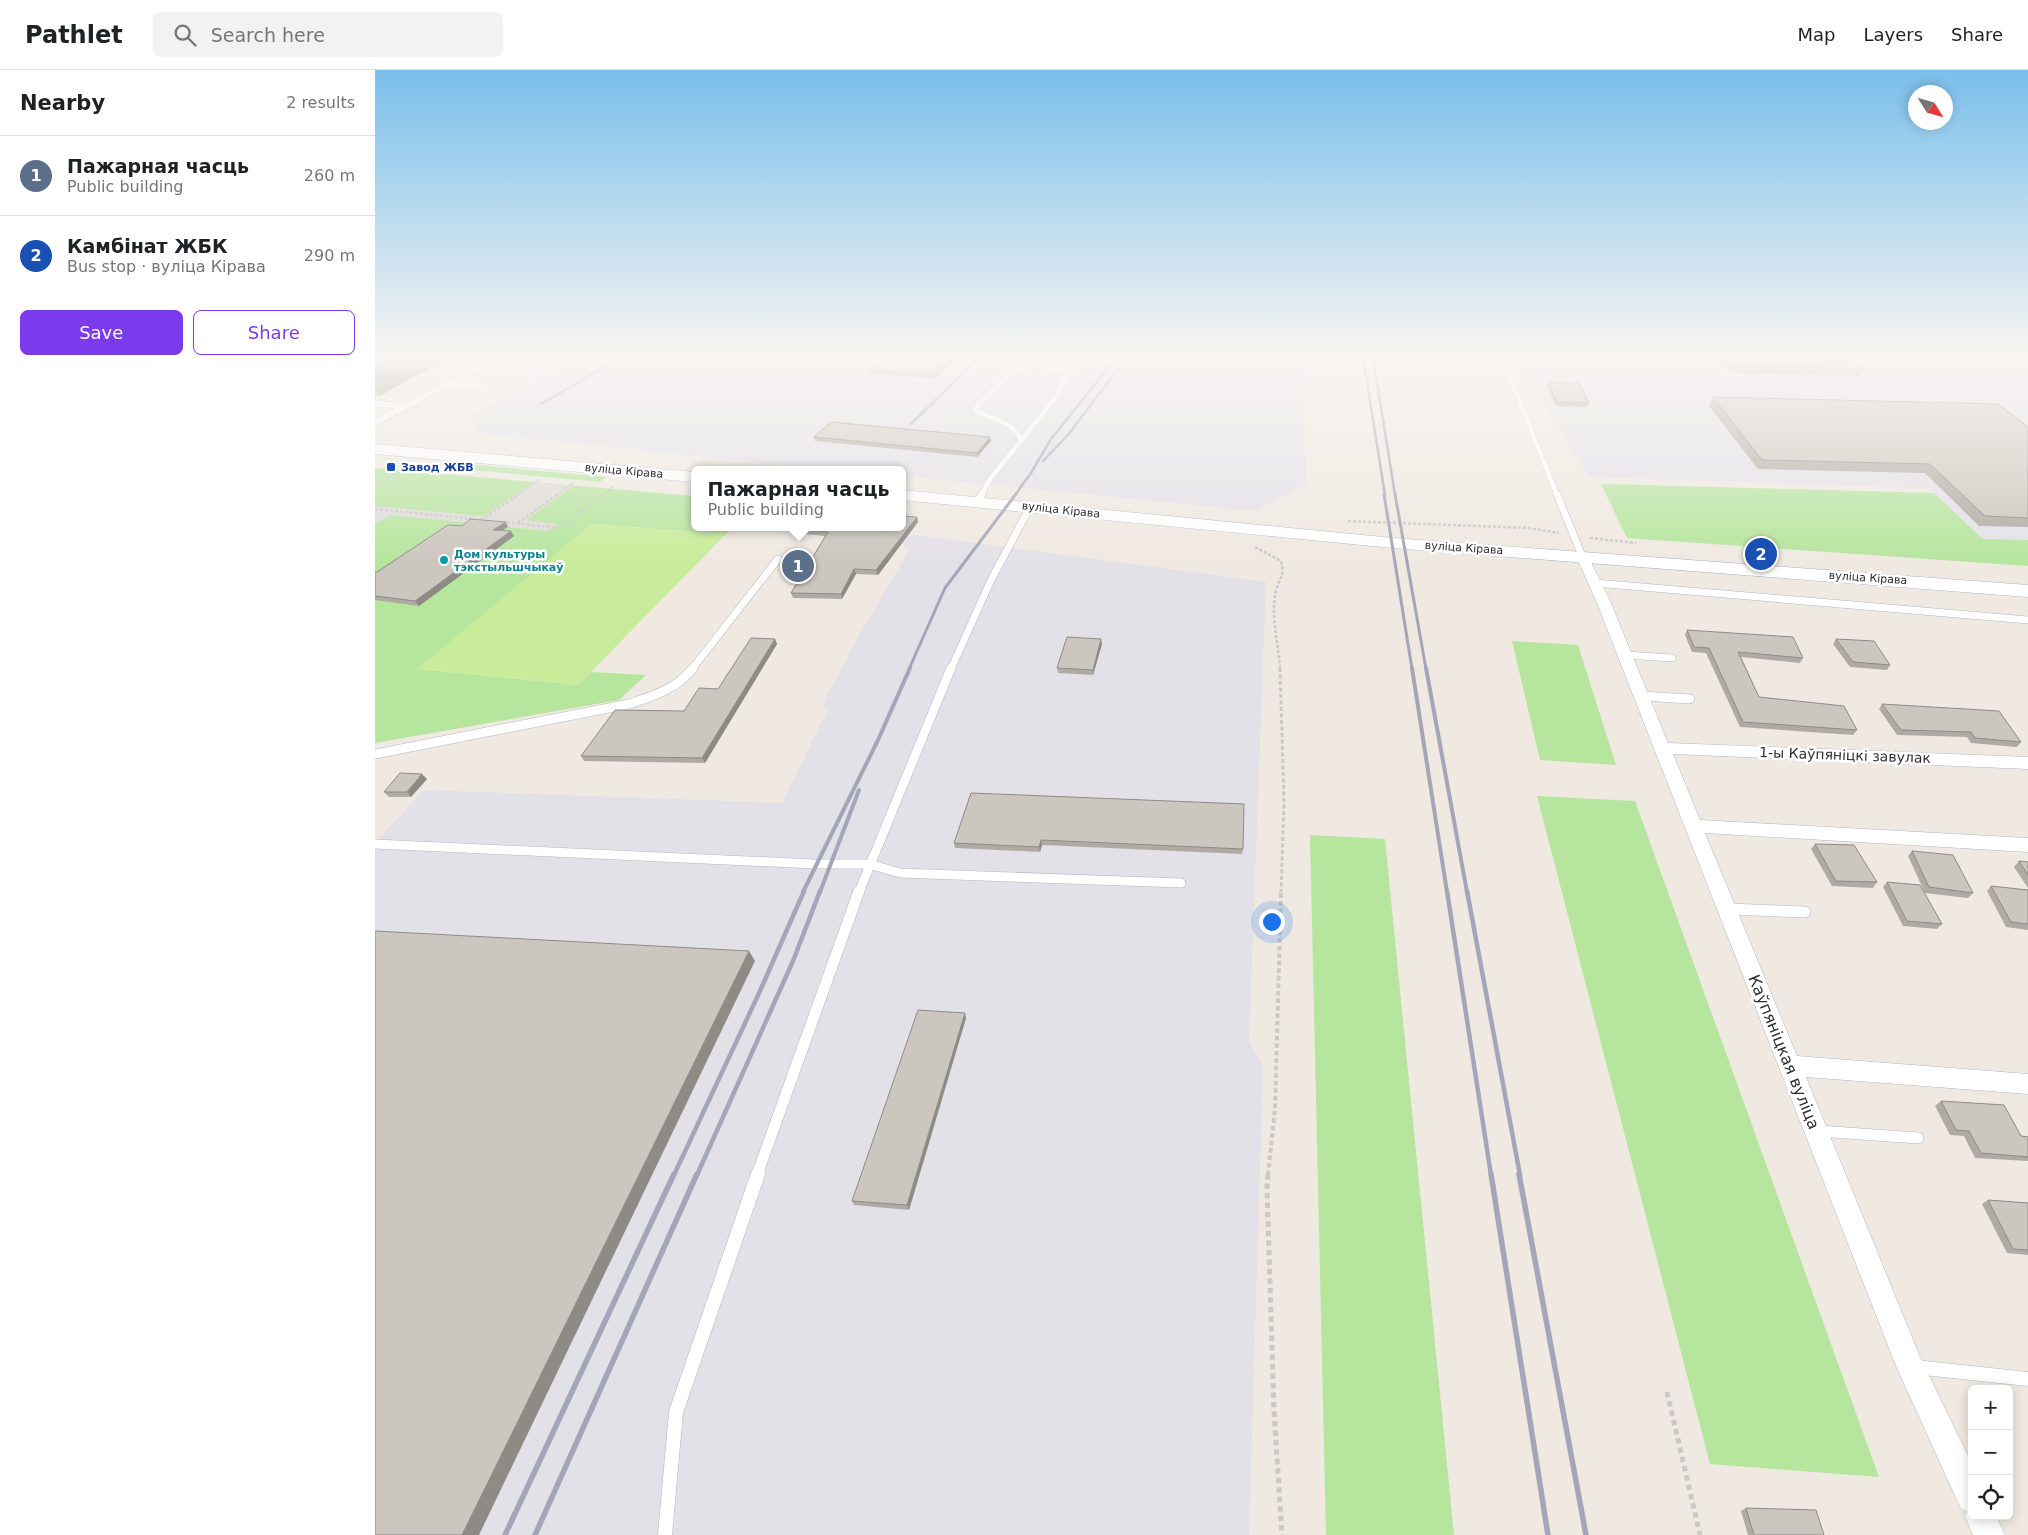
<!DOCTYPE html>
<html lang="en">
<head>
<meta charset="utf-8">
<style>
	:root { --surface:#fff; --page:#f2f2f2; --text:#202124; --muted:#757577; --line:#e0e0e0; --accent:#7c3aed }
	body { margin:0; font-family:"DejaVu Sans",sans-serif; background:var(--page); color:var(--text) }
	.controls { position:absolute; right:15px; bottom:15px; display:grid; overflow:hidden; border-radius:8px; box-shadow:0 2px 12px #0003 }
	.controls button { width:45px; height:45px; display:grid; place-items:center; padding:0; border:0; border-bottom:1px solid var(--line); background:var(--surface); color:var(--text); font:25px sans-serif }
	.compass { position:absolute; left:1533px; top:15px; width:45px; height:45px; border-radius:50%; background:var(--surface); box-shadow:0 2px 12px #0003; rotate:127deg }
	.you { position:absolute; left:896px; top:851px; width:18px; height:18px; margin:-12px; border:4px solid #fff; border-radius:50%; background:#1a73e8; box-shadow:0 0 0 8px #1a73e833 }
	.badge { display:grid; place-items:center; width:32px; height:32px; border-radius:50%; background:var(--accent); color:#fff; font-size:16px; font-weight:700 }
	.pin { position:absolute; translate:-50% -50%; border:2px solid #fff; box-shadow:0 1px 5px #0006 }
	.popup { position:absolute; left:316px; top:396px; width:215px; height:65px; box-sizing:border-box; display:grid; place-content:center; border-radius:8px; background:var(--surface); filter:drop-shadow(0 1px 4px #0005); font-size:16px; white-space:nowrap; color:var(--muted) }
	.popup b { font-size:19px; color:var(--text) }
	.popup::after { content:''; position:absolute; left:50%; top:100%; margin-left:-10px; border:10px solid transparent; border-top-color:var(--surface) }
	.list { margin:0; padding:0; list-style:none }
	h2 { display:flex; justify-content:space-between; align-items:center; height:65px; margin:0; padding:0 20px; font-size:21px }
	h2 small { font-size:16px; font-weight:400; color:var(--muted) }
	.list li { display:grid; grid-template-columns:32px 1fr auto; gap:15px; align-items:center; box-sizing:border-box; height:80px; padding:0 20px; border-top:1px solid var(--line) }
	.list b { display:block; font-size:19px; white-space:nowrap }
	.list p { margin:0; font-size:16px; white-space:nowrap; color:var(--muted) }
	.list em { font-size:16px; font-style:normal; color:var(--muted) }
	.actions { display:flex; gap:10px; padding:15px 20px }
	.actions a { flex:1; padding:11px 0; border:1px solid var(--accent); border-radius:8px; text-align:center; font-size:18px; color:var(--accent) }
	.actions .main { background:var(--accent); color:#fff }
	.icon { flex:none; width:28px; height:28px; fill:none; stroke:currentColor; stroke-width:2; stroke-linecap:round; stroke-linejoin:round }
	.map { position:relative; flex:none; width:1653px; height:1465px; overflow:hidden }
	header { display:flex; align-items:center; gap:30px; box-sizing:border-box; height:70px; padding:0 25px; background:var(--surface); border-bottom:1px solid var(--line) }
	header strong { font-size:24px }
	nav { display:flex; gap:28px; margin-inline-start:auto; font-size:18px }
	.search { width:350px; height:45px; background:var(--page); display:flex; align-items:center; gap:12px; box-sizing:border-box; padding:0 18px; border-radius:8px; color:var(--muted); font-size:19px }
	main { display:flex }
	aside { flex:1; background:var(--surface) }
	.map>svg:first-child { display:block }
	.industrial { fill:#e3e1e8 }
	.green { fill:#b6e59e }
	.pitch { fill:#c9ec9a }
	.plaza { fill:#dfdcd8 }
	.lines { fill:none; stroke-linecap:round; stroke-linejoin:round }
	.service-far4-casing { stroke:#b4b7c1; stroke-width:5.5 }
	.service-far3-casing { stroke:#b4b7c1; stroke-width:8 }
	.service-far2-casing { stroke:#b4b7c1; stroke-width:10 }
	.service-far1-casing { stroke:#b4b7c1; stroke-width:12 }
	.service-casing { stroke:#b4b7c1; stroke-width:15 }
	.minor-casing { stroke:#b4b7c1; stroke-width:1 }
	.secondary-casing { stroke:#b4b7c1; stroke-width:1 }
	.path-far4 { stroke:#c9c9c9; stroke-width:2; stroke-dasharray:2.5 1; stroke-linecap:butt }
	.path-far3 { stroke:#c9c9c9; stroke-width:2.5; stroke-dasharray:3 2; stroke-linecap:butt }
	.path-far2 { stroke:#c9c9c9; stroke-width:3; stroke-dasharray:4 2.5; stroke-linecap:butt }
	.path-far1 { stroke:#c9c9c9; stroke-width:4; stroke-dasharray:4.5 3; stroke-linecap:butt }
	.path { stroke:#c9c9c9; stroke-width:5; stroke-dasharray:5.5 4; stroke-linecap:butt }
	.service-far4 { stroke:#fff; stroke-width:5 }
	.service-far3 { stroke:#fff; stroke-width:7 }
	.service-far2 { stroke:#fff; stroke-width:9 }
	.service-far1 { stroke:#fff; stroke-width:11 }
	.service { stroke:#fff; stroke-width:14 }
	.minor { fill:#fff; fill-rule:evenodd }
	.secondary { fill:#fff; fill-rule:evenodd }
	.rail-far4 { stroke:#a3a6b8; stroke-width:2.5 }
	.rail-far3 { stroke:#a3a6b8; stroke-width:3 }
	.rail-far2 { stroke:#a3a6b8; stroke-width:4 }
	.rail-far1 { stroke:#a3a6b8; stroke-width:4.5 }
	.rail { stroke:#a3a6b8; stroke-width:5.5 }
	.wall { fill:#afaba4 }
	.shaded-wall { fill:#8e8b86 }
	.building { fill:#cbc7bf; stroke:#8e8b86 }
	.transit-dot { fill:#1a4fb4; stroke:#fff; stroke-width:2 }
	.culture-dot { fill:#0f9aa8; stroke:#fff; stroke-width:2 }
	.labels { text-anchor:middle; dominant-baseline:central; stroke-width:5; stroke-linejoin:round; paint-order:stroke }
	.far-transit-label { font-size:11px; font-weight:bold; fill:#164399; stroke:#fff; text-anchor:start }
	.far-street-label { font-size:11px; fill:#2e2e2e; stroke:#fff }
	.far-culture-label { font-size:11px; font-weight:bold; fill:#0d838f; stroke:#fff; text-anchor:start }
	.street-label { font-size:14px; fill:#2e2e2e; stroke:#fff }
	.near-street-label { font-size:16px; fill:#2e2e2e; stroke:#fff }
</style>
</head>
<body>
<header>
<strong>Pathlet</strong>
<div class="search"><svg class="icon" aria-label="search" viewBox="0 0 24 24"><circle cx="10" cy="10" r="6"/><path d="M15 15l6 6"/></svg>Search here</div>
<nav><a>Map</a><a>Layers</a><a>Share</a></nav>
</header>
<main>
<aside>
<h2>Nearby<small>2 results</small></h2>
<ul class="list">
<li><span class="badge" style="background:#5c6f8a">1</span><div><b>Пажарная часць</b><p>Public building</p></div><em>260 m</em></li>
<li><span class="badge" style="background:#1a4fb4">2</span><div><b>Камбінат ЖБК</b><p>Bus stop · вуліца Кірава</p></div><em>290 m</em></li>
</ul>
<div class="actions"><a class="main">Save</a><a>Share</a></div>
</aside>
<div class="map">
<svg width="1653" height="1465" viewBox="0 0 1653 1465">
	<rect width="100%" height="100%" fill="#efe9e1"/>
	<!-- industrial -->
	<path class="industrial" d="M 204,287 L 928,287 L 931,414 L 880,441 L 527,406 L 527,400 L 458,400 L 104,363 L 95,347 Z
		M 1140,287 L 1653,287 L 1653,470 L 1608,469 L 1553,418 L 1214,407 Z
		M 534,464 L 891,512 L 874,971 L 888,997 L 874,1465 L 0,1465 L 0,772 L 49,720 L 407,733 L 453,639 L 447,635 L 482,569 L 535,479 L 527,473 Z"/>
	<!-- green -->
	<path class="green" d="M 83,393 L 231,407 L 225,412 L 75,398 Z
		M 0,398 L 319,426 L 319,457 L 359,457 L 351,464 L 217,454 L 43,599 L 203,615 L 216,602 L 271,605 L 244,630 L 0,673 Z
		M 1226,414 L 1559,423 L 1608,469 L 1653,470 L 1653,496 L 1252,468 Z
		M 1137,571 L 1203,575 L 1241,695 L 1165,690 Z
		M 1162,726 L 1260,731 L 1504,1407 L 1335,1394 Z
		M 935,765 L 1010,769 L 1079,1465 L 951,1465 Z"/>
	<!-- pitch -->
	<path class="pitch" d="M 217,454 L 351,464 L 203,615 L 42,599 Z"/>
	<!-- plaza -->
	<path class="plaza" d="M 159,412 L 198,416 L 151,450 L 183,454 L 173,461 L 16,445 L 0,454 L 0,436 L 108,446 Z"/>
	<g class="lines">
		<defs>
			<path id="service-far4" d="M 1127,287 L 1182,425
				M 661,295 L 693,301
				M 77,313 L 105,316
				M 646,370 L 643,364 L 634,355 L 601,341 L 601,337 L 633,305 L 661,295 L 670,287
				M 606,425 L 615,409 L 681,327 L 702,287"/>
			<path id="service-far3" d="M 1182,424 L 1207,486
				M 602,432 L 607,424
				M 1220,513 L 1653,550
				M 1250,585 L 1297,588
				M 317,599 L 403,489
				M 576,599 L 616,510 L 655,437"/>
			<path id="service-far2" d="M 1267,626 L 1315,629
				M 0,684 L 254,634 C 278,626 302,619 318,598
				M 0,774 L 440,794 L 494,794 L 525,803 L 806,813
				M 484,822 L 576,598"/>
			<path id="service-far1" d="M 1352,839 L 1430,842
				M 1443,1061 L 1543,1068
				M 382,1105 L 484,821"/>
			<path id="service" d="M 1540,1297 L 1653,1309
				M 290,1465 L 301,1342 L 383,1104"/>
			<path id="minor" d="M 118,287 L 130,287 L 0,356 L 0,349 L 20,338 L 0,337 L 0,331 L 30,333 Z
				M 1207,482 L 1213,486 L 1236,533 L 1293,673 L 1653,687 L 1653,699 L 1298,684 L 1325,750 L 1653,768 L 1653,782 L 1330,763 L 1422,986 L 1653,1004 L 1653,1024 L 1431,1007 L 1545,1287 L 1597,1394 L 1597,1446 L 1621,1446 L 1630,1465 L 1598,1465 L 1590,1446 L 1592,1441 L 1586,1439 L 1521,1296 L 1222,533 L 1201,486 Z"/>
			<path id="secondary" d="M 0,374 L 319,402 L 319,412 L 0,384 Z
				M 527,420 L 1018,468 L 1653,515 L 1653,527 L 1018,478 L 527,430 Z"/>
		</defs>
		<!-- service-far4 casing -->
		<use href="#service-far4" class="service-far4-casing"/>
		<!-- service-far3 casing -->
		<use href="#service-far3" class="service-far3-casing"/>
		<!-- service-far2 casing -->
		<use href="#service-far2" class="service-far2-casing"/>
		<!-- service-far1 casing -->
		<use href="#service-far1" class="service-far1-casing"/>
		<!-- service casing -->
		<use href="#service" class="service-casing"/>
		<!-- minor casing -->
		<use href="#minor" class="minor-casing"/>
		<!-- secondary casing -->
		<use href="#secondary" class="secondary-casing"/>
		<!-- path-far4 -->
		<path class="path-far4" d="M 0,416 L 29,397
			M 142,425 L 165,409
			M 182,425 L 198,413
			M 228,425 L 239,416"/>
		<!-- path-far3 -->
		<path class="path-far3" d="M 0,439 L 99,449
			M 106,450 L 144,424
			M 973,451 L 1154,458 L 1184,463
			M 127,452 L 185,458 L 229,424
			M 143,453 L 183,424
			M 1215,468 L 1261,473
			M 880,477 L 906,491 C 910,507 904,507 901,521 C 895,545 904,575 905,599"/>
		<!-- path-far2 -->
		<path class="path-far2" d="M 905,598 L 909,731 L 906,822"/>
		<!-- path-far1 -->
		<path class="path-far1" d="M 893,1105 L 900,1039 L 906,821"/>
		<!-- path -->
		<path class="path" d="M 893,1104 L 892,1118 L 899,1341 L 907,1465
			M 1292,1322 L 1325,1465"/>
		<!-- service-far4 -->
		<use href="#service-far4" class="service-far4"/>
		<!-- service-far3 -->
		<use href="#service-far3" class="service-far3"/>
		<!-- service-far2 -->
		<use href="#service-far2" class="service-far2"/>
		<!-- service-far1 -->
		<use href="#service-far1" class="service-far1"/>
		<!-- service -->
		<use href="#service" class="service"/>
		<!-- minor -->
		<use href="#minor" class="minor"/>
		<!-- secondary -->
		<use href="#secondary" class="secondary"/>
		<!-- rail-far4 -->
		<path class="rail-far4" d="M 882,287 L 882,293
			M 988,287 L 1010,425
			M 998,287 L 1020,425
			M 1557,287 L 1565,293
			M 166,334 L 247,287
			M 536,354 L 605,287
			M 668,391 L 693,365 L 752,287
			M 640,425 L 656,403 L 676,369 L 742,287"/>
		<!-- rail-far3 -->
		<path class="rail-far3" d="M 1009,424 L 1037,599
			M 1020,424 L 1051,599
			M 534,599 L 570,518 L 641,424"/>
		<!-- rail-far2 -->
		<path class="rail-far2" d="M 1037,598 L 1072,822
			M 1051,598 L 1092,822
			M 428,822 L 503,670 L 535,598
			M 445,822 L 484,720"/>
		<!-- rail-far1 -->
		<path class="rail-far1" d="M 1072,821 L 1116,1105
			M 1092,821 L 1145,1105
			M 299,1105 L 385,921 L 429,821
			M 322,1105 L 418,891 L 445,821"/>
		<!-- rail -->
		<path class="rail" d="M 1116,1104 L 1173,1465
			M 1144,1104 L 1211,1465
			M 130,1465 L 299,1104
			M 160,1465 L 322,1104"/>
	</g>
	<!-- wall -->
	<path class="wall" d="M 0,287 L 5,326 L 0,326 Z
		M 583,287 L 560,309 L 496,304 L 495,300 Z
		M 1341,287 L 1476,287 L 1489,299 L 1485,306 L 1354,303 Z
		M 1173,312 L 1214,333 L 1213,337 L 1181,336 L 1172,316 Z
		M 1338,327 L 1653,357 L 1653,457 L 1604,456 L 1550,403 L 1383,399 L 1334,336 Z
		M 439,367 L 615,367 L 616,371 L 602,387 L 440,371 Z
		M 542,447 L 543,452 L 503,505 L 481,504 L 467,529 L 418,528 L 416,523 L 450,466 L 428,464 L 426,460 Z
		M 87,456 L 133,457 L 127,461 L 139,466 L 44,536 L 0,530 L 0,502 L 2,502 Z
		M 1312,560 L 1428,588 L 1425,593 L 1366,587 L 1384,627 L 1482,660 L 1478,665 L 1365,657 L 1331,583 L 1317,582 L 1310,565 Z
		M 400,569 L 402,574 L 330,693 L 209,691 L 206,686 L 309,641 L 343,619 Z
		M 1461,569 L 1515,595 L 1512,600 L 1475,597 L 1458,574 Z
		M 727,574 L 718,605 L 683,603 L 682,598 Z
		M 1507,634 L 1646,672 L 1642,677 L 1596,673 L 1592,667 L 1522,665 L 1504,639 Z
		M 52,709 L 36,727 L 14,727 L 9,722 Z
		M 596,723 L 868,779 L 867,784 L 667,775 L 665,782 L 580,778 L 579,773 Z
		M 1440,774 L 1502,812 L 1498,818 L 1457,816 L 1436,779 Z
		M 1537,781 L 1598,823 L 1593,828 L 1550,823 L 1533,786 Z
		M 1644,791 L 1653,792 L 1653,818 L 1639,797 Z
		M 1512,812 L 1567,854 L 1562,859 L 1528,856 L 1508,817 Z
		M 1616,816 L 1653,820 L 1653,860 L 1631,857 L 1612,821 Z
		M 591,948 L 534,1140 L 479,1135 L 477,1131 Z
		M 1566,1031 L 1646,1066 L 1653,1067 L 1653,1091 L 1600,1088 L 1589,1066 L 1575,1065 L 1560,1036 Z
		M 1613,1130 L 1653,1133 L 1653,1185 L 1632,1183 L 1607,1134 Z
		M 1371,1438 L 1449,1465 L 1373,1465 L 1366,1441 Z"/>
	<!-- shaded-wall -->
	<path class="shaded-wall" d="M 17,287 L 74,287 L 5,326 L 0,317 L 0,296 Z
		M 578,287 L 583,287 L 560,309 L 559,305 Z
		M 615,367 L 616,371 L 602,387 L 602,383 Z
		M 542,447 L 543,452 L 503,505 L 501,500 Z
		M 131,452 L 133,457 L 120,464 L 118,460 Z
		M 136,461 L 139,466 L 44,536 L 40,531 Z
		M 479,499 L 481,504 L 467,529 L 466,524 Z
		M 400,569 L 402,574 L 330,693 L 327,688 Z
		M 726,569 L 727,574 L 718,605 L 718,600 Z
		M 47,704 L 52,709 L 36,727 L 32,722 Z
		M 666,770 L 667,775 L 665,782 L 664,777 Z
		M 374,881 L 380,891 L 104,1465 L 87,1465 Z
		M 590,943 L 591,948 L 534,1140 L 532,1135 Z"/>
	<!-- building -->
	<path class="building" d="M 0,287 L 17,287 L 0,296 Z
		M 511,287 L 578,287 L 559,305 L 495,300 Z
		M 1350,287 L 1476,287 L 1489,299 L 1357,295 Z
		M 1173,312 L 1204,313 L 1214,333 L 1182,332 Z
		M 1338,327 L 1623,334 L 1653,357 L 1653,448 L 1610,446 L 1555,394 L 1387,390 Z
		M 456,352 L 615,367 L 602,383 L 439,367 Z
		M 527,446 L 542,447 L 501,500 L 479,499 L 466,524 L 416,523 L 453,462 L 426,460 L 428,457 L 527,457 Z
		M 95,449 L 131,452 L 118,460 L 136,461 L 40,531 L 0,526 L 0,502 L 2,502 L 73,455 L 87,456 Z
		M 1312,560 L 1418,567 L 1428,588 L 1363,582 L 1384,627 L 1469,636 L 1482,660 L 1368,652 L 1334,578 L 1319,577 Z
		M 692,567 L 726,569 L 718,600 L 682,598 Z
		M 376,568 L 400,569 L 327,688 L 206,686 L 240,640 L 309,641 L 324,618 L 343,619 Z
		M 1461,569 L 1499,571 L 1515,595 L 1478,592 Z
		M 1507,634 L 1624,641 L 1646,672 L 1600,668 L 1596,662 L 1526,660 Z
		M 25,703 L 47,704 L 32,722 L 9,722 Z
		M 596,723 L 869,734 L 868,779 L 666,770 L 664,777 L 579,773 Z
		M 1440,774 L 1479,775 L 1502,812 L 1461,811 Z
		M 1537,781 L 1578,785 L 1598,823 L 1554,817 Z
		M 1644,791 L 1653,792 L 1653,805 Z
		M 1512,812 L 1545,815 L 1567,854 L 1532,851 Z
		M 1616,816 L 1653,820 L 1653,854 L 1636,852 Z
		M 0,861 L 374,881 L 87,1465 L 0,1465 Z
		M 543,940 L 590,943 L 532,1135 L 477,1131 Z
		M 1566,1031 L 1629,1035 L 1646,1066 L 1653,1067 L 1653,1087 L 1606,1083 L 1594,1061 L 1581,1060 Z
		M 1613,1130 L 1653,1133 L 1653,1180 L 1638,1179 Z
		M 1371,1438 L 1441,1440 L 1449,1465 L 1379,1465 Z"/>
	<!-- sky -->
	<linearGradient id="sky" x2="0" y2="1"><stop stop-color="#7abfeb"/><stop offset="0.58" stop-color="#f8f5f2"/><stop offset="1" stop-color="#f8f5f2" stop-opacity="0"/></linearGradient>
	<rect width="1653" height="492" fill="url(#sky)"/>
	<!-- markers -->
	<rect class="transit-dot" x="11" y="392" width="10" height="10" rx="2.5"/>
	<circle class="culture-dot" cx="69" cy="490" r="5"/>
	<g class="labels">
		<!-- far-transit labels -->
		<g class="far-transit-label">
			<text x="26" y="397">Завод ЖБВ</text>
		</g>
		<!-- far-street labels -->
		<g class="far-street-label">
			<text transform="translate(249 401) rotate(5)">вуліца Кірава</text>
			<text transform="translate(686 440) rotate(6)">вуліца Кірава</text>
			<text transform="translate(1089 478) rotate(4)">вуліца Кірава</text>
			<text transform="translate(1493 508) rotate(4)">вуліца Кірава</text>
		</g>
		<!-- far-culture labels -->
		<g class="far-culture-label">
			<text x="79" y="484">Дом культуры<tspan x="79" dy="13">тэкстыльшчыкаў</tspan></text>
		</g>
		<!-- street labels -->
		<g class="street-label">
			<text transform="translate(1470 685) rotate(2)">1-ы Каўпяніцкі завулак</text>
		</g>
		<!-- near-street labels -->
		<g class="near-street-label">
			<text transform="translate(1409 982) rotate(68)">Каўпяніцкая вуліца</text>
		</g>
	</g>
</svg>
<div class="controls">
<button>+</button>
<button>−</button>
<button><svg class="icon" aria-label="locate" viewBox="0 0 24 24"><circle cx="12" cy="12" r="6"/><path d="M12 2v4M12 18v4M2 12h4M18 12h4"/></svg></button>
</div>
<svg class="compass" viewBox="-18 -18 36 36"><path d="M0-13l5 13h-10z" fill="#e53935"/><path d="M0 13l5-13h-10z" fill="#757577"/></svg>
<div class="you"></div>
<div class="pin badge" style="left:423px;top:496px;background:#5c6f8a">1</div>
<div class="popup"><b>Пажарная часць</b>Public building</div>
<div class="pin badge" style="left:1386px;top:484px;background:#1a4fb4">2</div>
</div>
</main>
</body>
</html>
